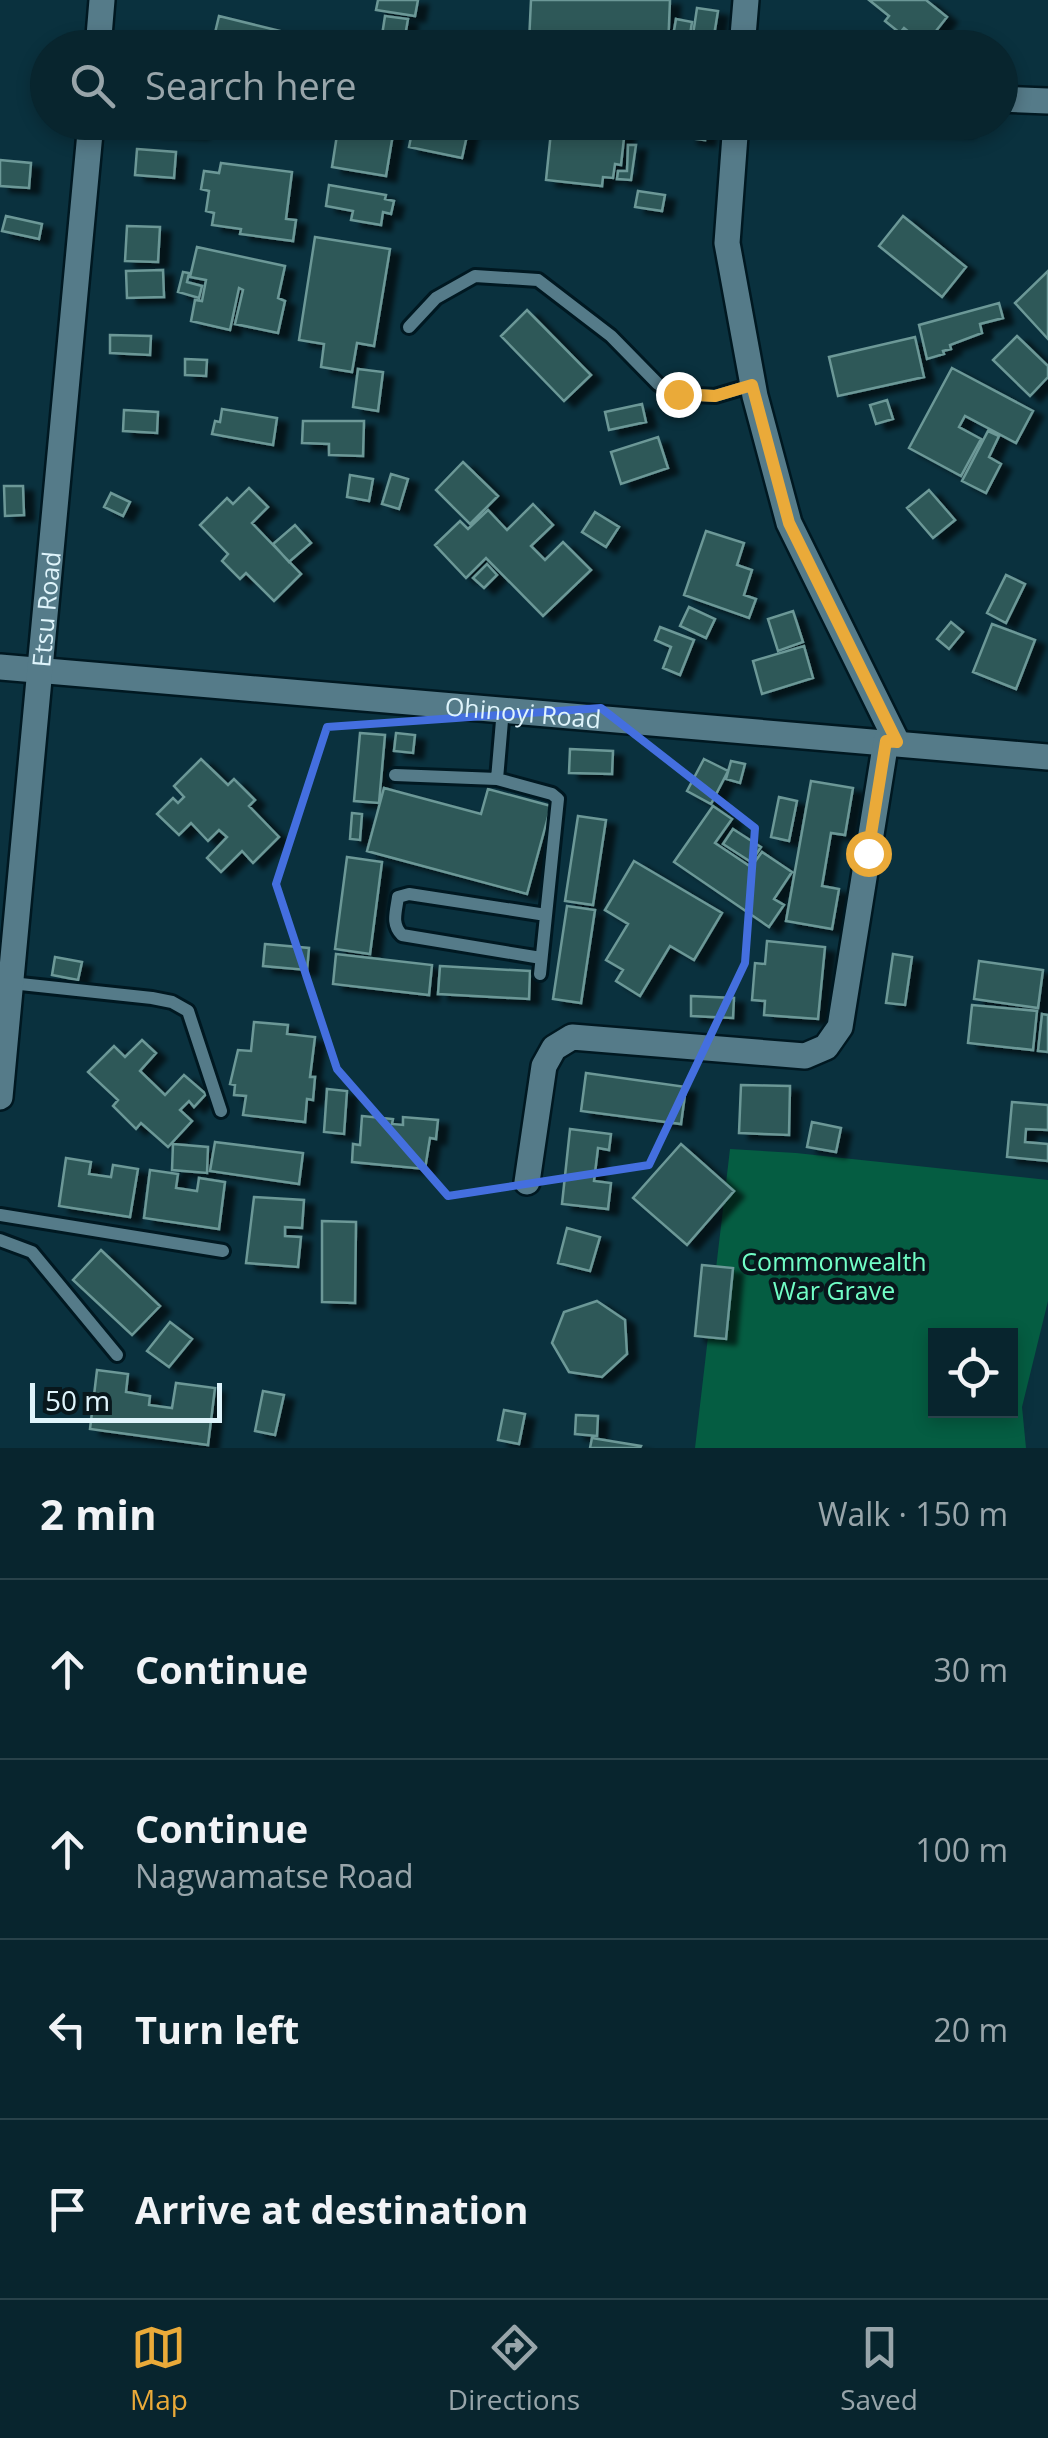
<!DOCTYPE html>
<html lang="en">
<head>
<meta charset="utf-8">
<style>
	:root { --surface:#08252e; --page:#112d36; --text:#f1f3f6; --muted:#98a5aa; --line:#29424a; --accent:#eaaa39 }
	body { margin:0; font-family:"Open Sans",sans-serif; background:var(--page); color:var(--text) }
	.controls { position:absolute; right:30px; bottom:30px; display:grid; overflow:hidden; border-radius:0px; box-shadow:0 5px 15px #0003 }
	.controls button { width:90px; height:90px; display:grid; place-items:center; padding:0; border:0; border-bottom:2px solid var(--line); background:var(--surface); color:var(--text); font:50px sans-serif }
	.scale { position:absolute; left:30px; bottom:25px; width:192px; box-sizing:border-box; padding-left:10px; border:5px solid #dff4fb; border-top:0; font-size:28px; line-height:35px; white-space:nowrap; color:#dff4fb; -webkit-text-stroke:8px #08171c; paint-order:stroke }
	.stop { position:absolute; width:30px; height:30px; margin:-22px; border:8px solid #eaaa39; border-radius:50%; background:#fff }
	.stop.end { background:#eaaa39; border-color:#fff; box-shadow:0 2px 10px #0008 }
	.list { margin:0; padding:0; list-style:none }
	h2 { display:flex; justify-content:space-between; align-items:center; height:130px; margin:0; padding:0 40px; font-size:42px }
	h2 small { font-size:32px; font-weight:400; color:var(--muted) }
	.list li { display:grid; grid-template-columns:65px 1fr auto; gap:30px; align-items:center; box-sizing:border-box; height:180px; padding:0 40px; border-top:2px solid var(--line) }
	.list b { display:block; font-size:38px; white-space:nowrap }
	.list p { margin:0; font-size:32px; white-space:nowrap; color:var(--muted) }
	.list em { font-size:32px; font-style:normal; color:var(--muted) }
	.icon { flex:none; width:55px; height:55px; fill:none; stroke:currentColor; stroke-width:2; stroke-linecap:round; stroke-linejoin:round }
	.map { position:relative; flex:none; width:1048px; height:1448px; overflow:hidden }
	.search { position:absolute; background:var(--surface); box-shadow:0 5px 15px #0003; left:30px; right:30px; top:30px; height:110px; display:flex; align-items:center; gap:25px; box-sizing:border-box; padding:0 35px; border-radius:55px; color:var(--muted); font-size:38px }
	.sheet { height:850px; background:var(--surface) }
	nav { display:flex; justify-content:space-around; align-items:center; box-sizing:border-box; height:140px; border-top:2px solid var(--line); background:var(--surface); font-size:28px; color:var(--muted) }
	nav a { display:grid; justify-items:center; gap:5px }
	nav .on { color:var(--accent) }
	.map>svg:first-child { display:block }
	.green { fill:#055d42; fill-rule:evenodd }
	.building { fill:#2e5958; stroke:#6c9897; stroke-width:2.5; filter:url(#shadow) }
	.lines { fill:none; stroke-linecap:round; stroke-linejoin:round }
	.service-casing { stroke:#001821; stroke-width:18 }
	.minor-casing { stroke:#001821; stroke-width:30 }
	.service { stroke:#557b89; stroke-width:12 }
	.minor { stroke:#557b89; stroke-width:25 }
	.route { stroke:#eaaa39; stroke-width:12 }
	.marked { fill:none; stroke:#446fdf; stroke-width:8; stroke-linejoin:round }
	.labels { text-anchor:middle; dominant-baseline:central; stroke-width:9; stroke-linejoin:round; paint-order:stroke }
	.street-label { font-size:25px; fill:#dff4fb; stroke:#08171c }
	.park-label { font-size:25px; fill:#71fec6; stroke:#08171c }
</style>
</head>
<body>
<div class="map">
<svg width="1048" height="1448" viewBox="0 0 1048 1448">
	<defs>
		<filter id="shadow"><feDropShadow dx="10" dy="5.5" stdDeviation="2.5" flood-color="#0009"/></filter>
	</defs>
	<rect width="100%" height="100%" fill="#0a313e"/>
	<!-- green -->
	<path class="green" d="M 730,1149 L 796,1153 L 1048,1180 L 1048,1301 L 1022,1407 L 1026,1448 L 695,1448 ZM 936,1336 L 1010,1336 L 1010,1410 L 936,1410 Z"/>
	<!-- building -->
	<path class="building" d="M 378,0 L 418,0 L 415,16 L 376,10 Z
		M 531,0 L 670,0 L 668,48 L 637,48 L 637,43 L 633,43 L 633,47 L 603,46 L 603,41 L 596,41 L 595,47 L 568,46 L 569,39 L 559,38 L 559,44 L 529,42 Z
		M 869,0 L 926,0 L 947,17 L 925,45 L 904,28 L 900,33 L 885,21 L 889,16 Z
		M 697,8 L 718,11 L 712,48 L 691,48 Z
		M 219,16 L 288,33 L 284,48 L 200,48 L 203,35 L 214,37 Z
		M 385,16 L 408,19 L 403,48 L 380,48 Z
		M 676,19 L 692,22 L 688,48 L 671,48 Z
		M 432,35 L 468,42 L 467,48 L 430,48 Z
		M 795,39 L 893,43 L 893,48 L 795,48 Z
		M 151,122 L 200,122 L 199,133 L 151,131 Z
		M 339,122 L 395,122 L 386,176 L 332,167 Z
		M 414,122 L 470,122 L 462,158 L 409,147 Z
		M 552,122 L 625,129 L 621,165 L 615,164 L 613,178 L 603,177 L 602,186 L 546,180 Z
		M 689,122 L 707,122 L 705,140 L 688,138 Z
		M 915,122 L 965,122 L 964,131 L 914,129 Z
		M 628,145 L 636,145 L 631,180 L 617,179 L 618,171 L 627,171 Z
		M 137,149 L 176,152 L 174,178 L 135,175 Z
		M 0,160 L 31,163 L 29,188 L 0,186 Z
		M 221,163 L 292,172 L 286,219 L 296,220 L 293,241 L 240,234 L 241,229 L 212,225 L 214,213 L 206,211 L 209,191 L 201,189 L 204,171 L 219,173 Z
		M 329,185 L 386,195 L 385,199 L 394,201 L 391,214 L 383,212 L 381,225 L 351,220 L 353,211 L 326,206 Z
		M 638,191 L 665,195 L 662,211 L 635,207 Z
		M 6,216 L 42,224 L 39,239 L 2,231 Z
		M 903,216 L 966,267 L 942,297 L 879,246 Z
		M 127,226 L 160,227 L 158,262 L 125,261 Z
		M 315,237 L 390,249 L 374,346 L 357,343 L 352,372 L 321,367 L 324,344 L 299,340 Z
		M 197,247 L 285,266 L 278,298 L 285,301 L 278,333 L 235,324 L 243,290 L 239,288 L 230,330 L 191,321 L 195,300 L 202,301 L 206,280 L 190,277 Z
		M 163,270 L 164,297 L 127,298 L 126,271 Z
		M 1048,271 L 1048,339 L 1015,303 Z
		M 183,272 L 189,273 L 187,282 L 202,286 L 199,298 L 178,292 Z
		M 999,303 L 1003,318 L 980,324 L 982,333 L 950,345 L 951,349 L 943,351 L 944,354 L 927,359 L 919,325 Z
		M 527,310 L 591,375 L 564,401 L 501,336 Z
		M 110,335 L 151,336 L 150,355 L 110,353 Z
		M 1017,336 L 1048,366 L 1048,377 L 1030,396 L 993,360 Z
		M 915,337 L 924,377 L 838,396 L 829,357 Z
		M 185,359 L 207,360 L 206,376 L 185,375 Z
		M 952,368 L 1033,411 L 1016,443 L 965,416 L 959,427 L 981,439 L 961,476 L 909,448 Z
		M 358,369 L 383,372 L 378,411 L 353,407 Z
		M 887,400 L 893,419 L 876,424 L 870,405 Z
		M 642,404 L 646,422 L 609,430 L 605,412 Z
		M 222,409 L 277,418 L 273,445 L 212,434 L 215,421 L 220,422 Z
		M 124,410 L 158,412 L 157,433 L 123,431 Z
		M 303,421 L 364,421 L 363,456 L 329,455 L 329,444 L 302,443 Z
		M 988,431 L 999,436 L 989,457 L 1001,464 L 986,493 L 962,481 Z
		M 658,437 L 668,468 L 621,484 L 611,452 Z
		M 463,462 L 498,496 L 470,524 L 436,490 Z
		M 391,474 L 408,479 L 399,509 L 382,504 Z
		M 350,475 L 373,479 L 369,501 L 347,497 Z
		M 4,486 L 23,486 L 24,515 L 5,516 Z
		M 249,488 L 268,507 L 252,523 L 301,574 L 274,601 L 246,573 L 240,579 L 222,561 L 228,554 L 200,525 L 227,498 L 233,504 Z
		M 929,490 L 955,520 L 933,538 L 907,508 Z
		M 111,493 L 130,502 L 123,516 L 104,507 Z
		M 533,504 L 553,525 L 531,546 L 545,560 L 563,542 L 591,570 L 543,616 L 486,558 L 466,578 L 435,545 L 460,521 L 468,529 L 488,510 L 507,530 Z
		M 595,512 L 619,527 L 606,547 L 582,532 Z
		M 295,525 L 311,543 L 289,562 L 273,544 Z
		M 706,531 L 744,543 L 737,565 L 752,570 L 744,595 L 756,599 L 749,618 L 684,595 Z
		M 487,564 L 497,575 L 484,588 L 473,578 Z
		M 1006,575 L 1025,584 L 1006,623 L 987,613 Z
		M 689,607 L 715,619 L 706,638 L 680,626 Z
		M 793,611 L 803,642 L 778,651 L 768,619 Z
		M 951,622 L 963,632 L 949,649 L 937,639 Z
		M 992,624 L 1035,640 L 1016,689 L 973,672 Z
		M 660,627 L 694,640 L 680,675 L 663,668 L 671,647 L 655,640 Z
		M 804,646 L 813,678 L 762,694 L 753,661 Z
		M 360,733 L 385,735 L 379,803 L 354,801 Z
		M 396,733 L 415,735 L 413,753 L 394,751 Z
		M 570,749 L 613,751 L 612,774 L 569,773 Z
		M 201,759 L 228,785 L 234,779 L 255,800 L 249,806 L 279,837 L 253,863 L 242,851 L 221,872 L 207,858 L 227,837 L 219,830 L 208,841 L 191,823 L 179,835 L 157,814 L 173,798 L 178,803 L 184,797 L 174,786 Z
		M 704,759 L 728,771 L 711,804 L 687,791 Z
		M 731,761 L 745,764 L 740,783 L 726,779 Z
		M 811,781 L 853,788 L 845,835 L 831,833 L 822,886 L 839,889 L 832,929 L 786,921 Z
		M 384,788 L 481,814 L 488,789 L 551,806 L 527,894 L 367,851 Z
		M 779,797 L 797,801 L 789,841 L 771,837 Z
		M 713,806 L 732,819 L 715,843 L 751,867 L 762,852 L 792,872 L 774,899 L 784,905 L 769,927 L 674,862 Z
		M 352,813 L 362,814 L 360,840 L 350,839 Z
		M 578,816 L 606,820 L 593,905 L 565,901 Z
		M 733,829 L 761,847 L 751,862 L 723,844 Z
		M 347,857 L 382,862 L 370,954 L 335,949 Z
		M 634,861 L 722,913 L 694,960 L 670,946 L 640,996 L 616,981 L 623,970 L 606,960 L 628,924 L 605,910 Z
		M 567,906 L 595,910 L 581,1003 L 553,999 Z
		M 767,941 L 825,947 L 818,1019 L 764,1015 L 765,1001 L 752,1000 L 755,963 L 765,964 Z
		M 265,944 L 309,948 L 307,970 L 263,966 Z
		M 336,954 L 432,965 L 429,995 L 333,984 Z
		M 893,954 L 912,957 L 905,1005 L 886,1003 Z
		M 55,957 L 82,962 L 78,980 L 52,975 Z
		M 979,961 L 1043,970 L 1038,1008 L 974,999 Z
		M 440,966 L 530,971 L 529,999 L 438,994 Z
		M 691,996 L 734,998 L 733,1018 L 691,1016 Z
		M 972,1005 L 1037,1011 L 1033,1050 L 968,1043 Z
		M 1042,1014 L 1048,1015 L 1048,1052 L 1038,1051 Z
		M 254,1022 L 288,1025 L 287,1034 L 315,1037 L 310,1077 L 315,1077 L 313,1100 L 307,1099 L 305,1122 L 243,1115 L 246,1096 L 234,1095 L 235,1085 L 230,1084 L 238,1050 L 251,1051 Z
		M 142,1040 L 156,1053 L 140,1071 L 165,1095 L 184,1075 L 206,1094 L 194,1107 L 189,1101 L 180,1110 L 192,1121 L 168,1147 L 141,1123 L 136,1129 L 113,1106 L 118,1100 L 88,1072 L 114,1046 L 125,1057 Z
		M 586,1073 L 686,1087 L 681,1124 L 581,1111 Z
		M 741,1085 L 790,1086 L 789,1135 L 739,1133 Z
		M 327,1089 L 347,1091 L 344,1134 L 324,1132 Z
		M 1012,1102 L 1048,1105 L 1048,1130 L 1026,1129 L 1025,1142 L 1048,1144 L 1048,1161 L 1007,1157 Z
		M 362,1116 L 393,1119 L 392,1124 L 403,1125 L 403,1117 L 438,1120 L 436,1139 L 430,1138 L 425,1169 L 352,1162 L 353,1144 L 360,1145 Z
		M 812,1122 L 841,1128 L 836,1152 L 807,1147 Z
		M 570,1129 L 611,1134 L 609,1150 L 598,1148 L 594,1181 L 611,1183 L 608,1209 L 562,1204 Z
		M 215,1142 L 303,1153 L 299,1184 L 210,1171 Z
		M 173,1144 L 208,1147 L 207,1173 L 172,1170 Z
		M 681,1144 L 734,1191 L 687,1245 L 633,1198 Z
		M 66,1158 L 91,1162 L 89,1174 L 111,1177 L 113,1165 L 138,1169 L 130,1217 L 59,1206 Z
		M 150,1170 L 178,1174 L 176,1188 L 197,1191 L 199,1178 L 225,1182 L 219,1229 L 144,1218 Z
		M 254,1197 L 304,1200 L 302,1228 L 285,1227 L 285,1236 L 301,1237 L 298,1267 L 246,1263 Z
		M 322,1221 L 356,1222 L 355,1303 L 322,1302 Z
		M 567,1228 L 600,1237 L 590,1271 L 558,1263 Z
		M 101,1250 L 160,1306 L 132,1335 L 73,1280 Z
		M 702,1265 L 733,1268 L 726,1339 L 695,1336 Z
		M 597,1301 L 625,1320 L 627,1354 L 602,1377 L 569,1372 L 552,1343 L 564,1312 Z
		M 170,1322 L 192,1339 L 169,1367 L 147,1351 Z
		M 97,1370 L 128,1374 L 126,1392 L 150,1396 L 149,1405 L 172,1408 L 176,1383 L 215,1388 L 208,1445 L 90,1429 Z
		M 263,1391 L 284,1395 L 275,1435 L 255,1431 Z
		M 504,1410 L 525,1414 L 519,1444 L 498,1440 Z
		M 576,1415 L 598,1416 L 597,1436 L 575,1434 Z
		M 592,1438 L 641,1446 L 640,1448 L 590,1448 Z"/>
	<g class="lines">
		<defs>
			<path id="service" d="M 409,327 L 436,298 L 475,276 L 538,280 L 611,336 L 658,384 L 677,394 L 715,396 L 752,385
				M 395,775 L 497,779 L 503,709
				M 497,779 L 552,794 L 558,799 L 540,974
				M 541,958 L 402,935 C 391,924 396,912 398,897 L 409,894 L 546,915
				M 11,983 L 152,998 L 172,1002 L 188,1011 L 221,1111
				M 0,1215 L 223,1251
				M 0,1240 L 32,1252 L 117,1355"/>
			<g id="minor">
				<path d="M 98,48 L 102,0"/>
				<path d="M 742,48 L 746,0"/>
				<path d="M 1000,99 L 1048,101"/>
				<path d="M 736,122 L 727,243 L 755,396 L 789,523 L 897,742"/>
				<path id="s1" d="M 0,667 L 1048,757"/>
				<path id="s2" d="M 0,1097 L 91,122"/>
				<path d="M 527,1182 L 544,1066 L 554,1048 L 572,1037 L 805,1056 L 826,1047 L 840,1027 L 886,741"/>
			</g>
		</defs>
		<!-- service casing -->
		<use href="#service" class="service-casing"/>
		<!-- minor casing -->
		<use href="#minor" class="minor-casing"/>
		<!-- service -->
		<use href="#service" class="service"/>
		<!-- minor -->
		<use href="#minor" class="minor"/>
	</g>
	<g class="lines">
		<!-- route -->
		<path class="route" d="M 678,394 L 715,396 L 752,385 L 789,523 L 897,742 L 886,741 L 868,853"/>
	</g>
	<!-- marked area -->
	<path class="marked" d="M 601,708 L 755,828 L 745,963 L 649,1165 L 448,1196 L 337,1069 L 276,884 L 327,727 Z"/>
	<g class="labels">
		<!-- street labels -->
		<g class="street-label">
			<text stroke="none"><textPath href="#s2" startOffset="490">Etsu Road</textPath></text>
			<text stroke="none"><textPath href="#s1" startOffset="525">Ohinoyi Road</textPath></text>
		</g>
		<!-- park labels -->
		<g class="park-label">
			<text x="834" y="1261">Commonwealth<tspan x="834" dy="29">War Grave</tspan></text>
		</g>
	</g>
</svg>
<div class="controls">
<button><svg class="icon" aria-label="locate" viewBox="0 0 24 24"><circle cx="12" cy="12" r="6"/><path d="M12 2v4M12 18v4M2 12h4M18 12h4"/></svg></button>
</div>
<div class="scale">50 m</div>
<div class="stop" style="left:868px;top:853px"></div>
<div class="stop end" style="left:678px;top:394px"></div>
<div class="search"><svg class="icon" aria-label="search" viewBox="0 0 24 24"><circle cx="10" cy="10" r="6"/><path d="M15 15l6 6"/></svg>Search here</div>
</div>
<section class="sheet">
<h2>2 min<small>Walk · 150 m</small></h2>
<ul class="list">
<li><svg class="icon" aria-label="ahead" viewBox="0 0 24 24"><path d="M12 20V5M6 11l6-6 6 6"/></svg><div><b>Continue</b></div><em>30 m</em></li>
<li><svg class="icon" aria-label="ahead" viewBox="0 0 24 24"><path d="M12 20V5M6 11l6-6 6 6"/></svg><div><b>Continue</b><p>Nagwamatse Road</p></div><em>100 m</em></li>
<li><svg class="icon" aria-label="left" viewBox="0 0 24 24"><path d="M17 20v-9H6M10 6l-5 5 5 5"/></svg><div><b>Turn left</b></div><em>20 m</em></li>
<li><svg class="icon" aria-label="arrive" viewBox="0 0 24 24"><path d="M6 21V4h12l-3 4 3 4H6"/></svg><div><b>Arrive at destination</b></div></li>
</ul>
</section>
<nav>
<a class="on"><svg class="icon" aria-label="map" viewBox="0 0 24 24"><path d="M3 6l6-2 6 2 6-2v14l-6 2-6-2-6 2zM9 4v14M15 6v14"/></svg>Map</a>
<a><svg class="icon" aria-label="directions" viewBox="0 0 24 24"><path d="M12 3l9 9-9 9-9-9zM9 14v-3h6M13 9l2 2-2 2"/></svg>Directions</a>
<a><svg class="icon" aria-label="saved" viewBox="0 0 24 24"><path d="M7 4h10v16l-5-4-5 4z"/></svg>Saved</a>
</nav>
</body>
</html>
